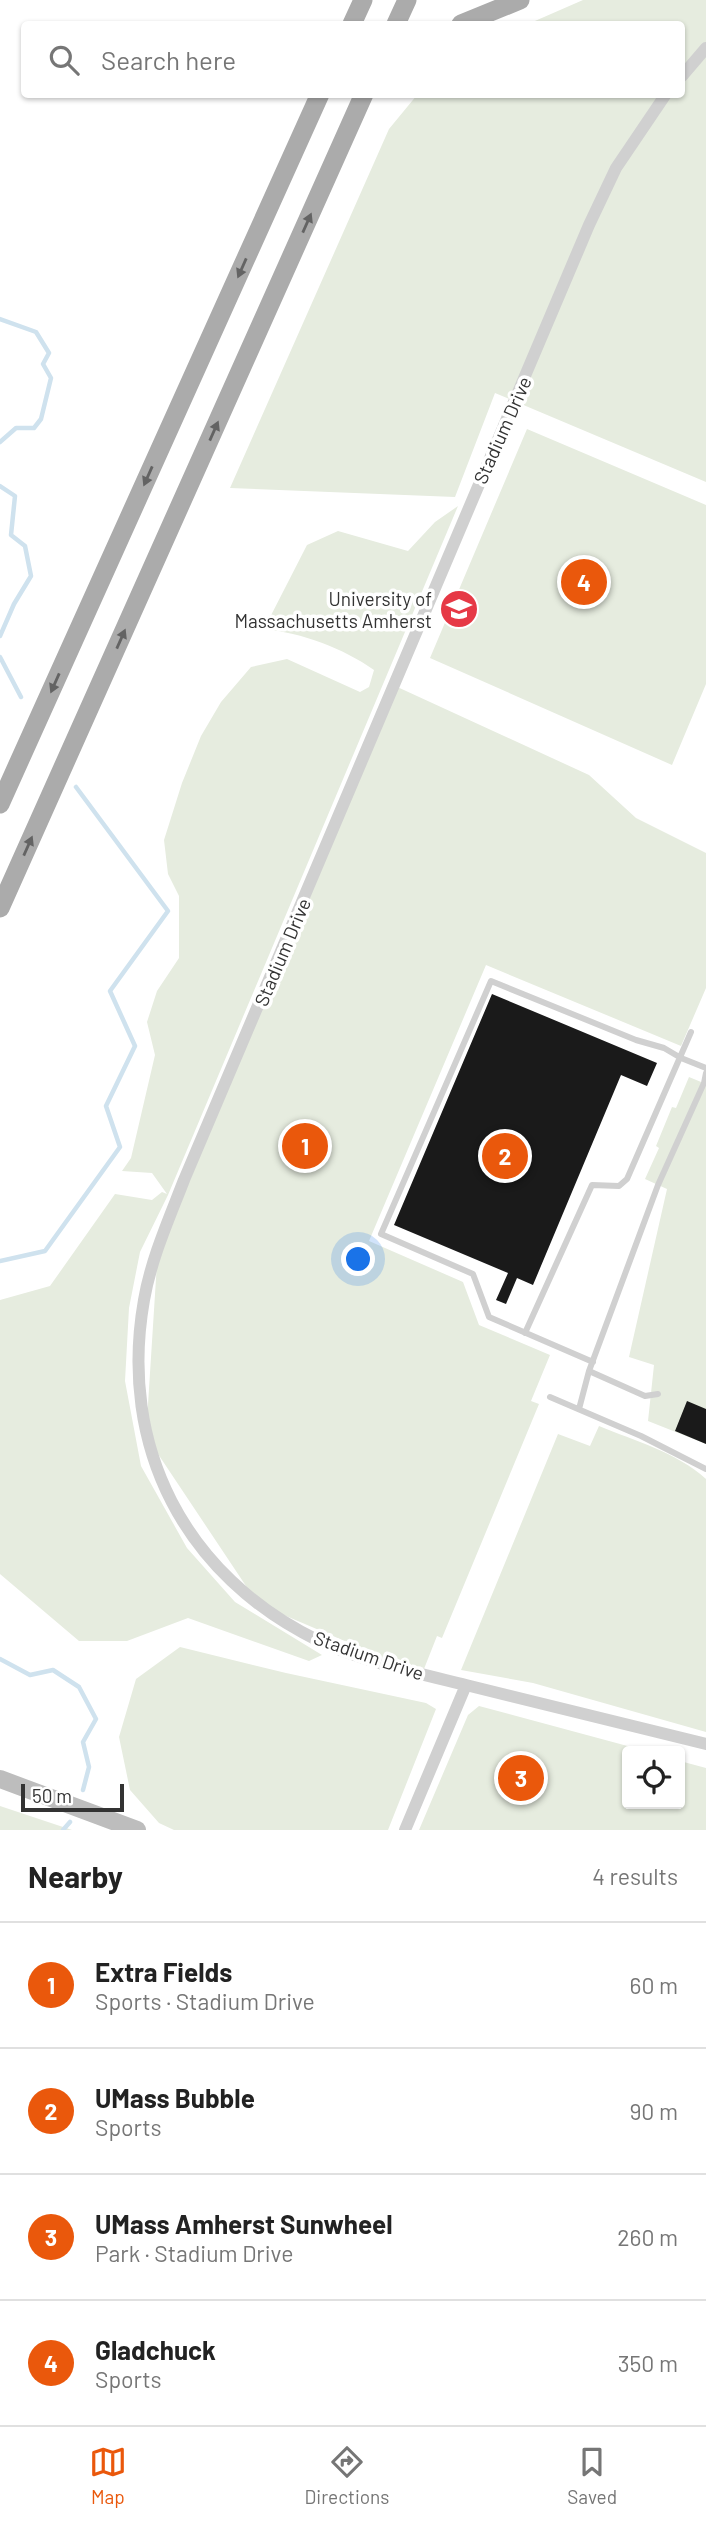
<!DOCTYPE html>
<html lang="en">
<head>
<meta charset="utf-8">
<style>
	:root { --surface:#fff; --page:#f2f2f2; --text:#222; --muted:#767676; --line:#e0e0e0; --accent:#ea580c }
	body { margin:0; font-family:Barlow,sans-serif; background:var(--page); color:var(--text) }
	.controls { position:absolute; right:21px; bottom:21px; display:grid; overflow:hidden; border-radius:7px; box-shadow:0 2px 5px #0004 }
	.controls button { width:63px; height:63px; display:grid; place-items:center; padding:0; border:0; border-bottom:2px solid var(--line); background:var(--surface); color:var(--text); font:35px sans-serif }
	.scale { position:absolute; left:21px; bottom:18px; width:103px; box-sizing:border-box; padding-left:7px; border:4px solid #333; border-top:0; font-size:19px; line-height:24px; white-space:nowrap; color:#333; -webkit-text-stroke:5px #fff; paint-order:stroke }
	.you { position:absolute; left:359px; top:1260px; width:24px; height:24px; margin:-18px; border:5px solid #fff; border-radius:50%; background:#1a73e8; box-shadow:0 0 0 10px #1a73e833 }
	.badge { display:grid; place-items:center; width:46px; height:46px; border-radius:50%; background:var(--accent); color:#fff; font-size:23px; font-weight:700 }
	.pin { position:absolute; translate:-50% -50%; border:4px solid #fff; box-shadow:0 2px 7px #0006 }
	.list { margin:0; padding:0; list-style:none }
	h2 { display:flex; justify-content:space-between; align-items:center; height:91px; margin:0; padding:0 28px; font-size:30px }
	h2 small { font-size:23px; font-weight:400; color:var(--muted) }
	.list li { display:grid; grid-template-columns:46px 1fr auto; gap:21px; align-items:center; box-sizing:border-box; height:126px; padding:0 28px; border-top:2px solid var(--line) }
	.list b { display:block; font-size:26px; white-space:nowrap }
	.list p { margin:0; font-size:23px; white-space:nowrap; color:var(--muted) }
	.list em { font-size:23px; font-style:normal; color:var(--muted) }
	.icon { flex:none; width:38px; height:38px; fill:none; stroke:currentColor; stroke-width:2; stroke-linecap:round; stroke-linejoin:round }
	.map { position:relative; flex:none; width:706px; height:1830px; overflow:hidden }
	.search { position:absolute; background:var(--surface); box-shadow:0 2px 5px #0004; left:21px; right:21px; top:21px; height:77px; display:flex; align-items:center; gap:18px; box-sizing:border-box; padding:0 24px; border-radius:7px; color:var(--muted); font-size:26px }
	.sheet { height:595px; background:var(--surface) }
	nav { display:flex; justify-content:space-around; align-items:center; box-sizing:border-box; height:98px; border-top:2px solid var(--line); background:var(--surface); font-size:19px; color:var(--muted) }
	nav a { display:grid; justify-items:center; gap:4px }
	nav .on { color:var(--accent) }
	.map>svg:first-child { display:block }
	.green { fill:#e6ecdf }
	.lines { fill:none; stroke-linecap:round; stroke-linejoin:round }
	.stream { stroke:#cfe2ee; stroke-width:4.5 }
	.building { fill:#1a1a1a }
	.lane { stroke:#d0d0d0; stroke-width:6 }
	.street { stroke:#d0d0d0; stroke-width:12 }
	.secondary { stroke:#bdbdbd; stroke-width:18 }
	.primary { stroke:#ababab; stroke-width:19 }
	.oneway { fill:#636363 }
	.labels { text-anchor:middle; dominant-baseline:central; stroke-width:7; stroke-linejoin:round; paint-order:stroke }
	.street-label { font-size:19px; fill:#333; stroke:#fff }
	.poi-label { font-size:19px; fill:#333; stroke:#fff; text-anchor:end }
</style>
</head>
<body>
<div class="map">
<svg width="706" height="1830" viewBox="0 0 706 1830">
	<rect width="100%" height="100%" fill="#fff"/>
	<!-- green -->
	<path class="green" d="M 583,0 L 706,0 L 706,482 L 495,393 L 455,497 L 230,488 L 389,129 L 417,95 L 682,94 L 682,24 L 528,24 Z
		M 527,429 L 706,505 L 706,684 L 672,765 L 430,658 Z
		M 458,506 L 168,1195 L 140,1252 L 129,1308 L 125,1381 L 141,1466 L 187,1548 L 235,1602 L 322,1655 L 309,1661 L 188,1618 L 127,1641 L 79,1641 L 0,1574 L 0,1300 L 50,1286 L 115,1194 L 152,1200 L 162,1192 L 167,1194 L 152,1173 L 122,1171 L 131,1158 L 155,1055 L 147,1022 L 157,991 L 179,958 L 179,896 L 168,874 L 164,840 L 182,783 L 201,736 L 221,702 L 251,667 L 287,659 L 360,692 L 369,687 L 374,670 C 343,648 302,633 264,629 L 307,545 L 338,531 L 408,551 L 435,522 Z
		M 393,685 L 589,775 L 636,818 L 706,853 L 706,988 L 681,1046 L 486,965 L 369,1241 L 463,1282 L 479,1325 L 550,1355 L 531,1401 L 539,1404 L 442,1638 L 437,1636 L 422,1674 L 258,1604 L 146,1436 L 158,1247 Z
		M 689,1077 L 706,1084 L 706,1444 L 648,1421 L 654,1365 L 629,1357 L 667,1189 L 645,1179 L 659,1148 L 656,1146 L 672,1107 L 676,1108 Z
		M 599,1426 C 635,1441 676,1452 706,1479 L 706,1732 L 533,1683 L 461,1670 L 558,1434 L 590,1446 Z
		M 180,1647 L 286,1673 L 426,1703 L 436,1709 L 388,1830 L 174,1830 L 159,1823 L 130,1790 L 119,1737 L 136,1679 Z
		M 479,1706 L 646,1751 L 627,1751 L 627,1804 L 680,1804 L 680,1761 L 706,1768 L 706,1830 L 419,1830 L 468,1715 Z
		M 0,1806 L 72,1830 L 0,1830 Z"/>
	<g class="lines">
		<!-- stream -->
		<path class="stream" d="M 0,319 L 36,332 L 49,353 L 43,364 L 51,378 L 41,419 L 34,428 L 16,428 L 0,442
			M 0,486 L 15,496 L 11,535 L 25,546 L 31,576 L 14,604 L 0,636
			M 0,657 L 21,697
			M 0,1261 L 45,1251 L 120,1147 L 106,1106 L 135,1046 L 110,991 L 168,911 L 76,787
			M 0,1659 L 30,1675 L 53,1670 L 79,1687 L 96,1719 L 83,1742 L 89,1767 L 83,1790
			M 63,1830 L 70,1822"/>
	</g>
	<!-- building -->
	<path class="building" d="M 492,994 L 657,1063 L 647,1086 L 621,1075 L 533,1285 L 517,1278 L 506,1304 L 496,1300 L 508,1273 L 394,1225 Z
		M 687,1401 L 706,1409 L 706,1444 L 675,1431 Z"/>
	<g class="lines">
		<!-- lane -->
		<path class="lane" d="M 525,1333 L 592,1185 L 619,1186 L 627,1179 L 691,1032
			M 593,1362 L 489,1317 L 473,1274 L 381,1234 L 491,981 L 636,1040 L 664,1048 L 681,1058 L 706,1068
			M 589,1371 L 645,1396 L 658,1394
			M 550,1397 L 641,1436 L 706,1469
			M 579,1409 L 589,1371 L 658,1185 L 704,1083 L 706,1073"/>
		<!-- street -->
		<path class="street" d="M 682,76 L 706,48
			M 466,1685 C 417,1673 365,1662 319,1641 C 185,1576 118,1447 144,1300 C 151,1259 169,1219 184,1180 L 589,225 L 616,168 L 666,94
			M 405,1830 L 466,1685 L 706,1744"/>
		<!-- secondary -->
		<path class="secondary" d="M 0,1779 L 137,1830"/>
		<!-- primary -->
		<path class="primary" d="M 352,24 L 363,0
			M 396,24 L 407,0
			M 461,24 L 520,0
			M 0,804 L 320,94
			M 0,908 L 364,94"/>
	</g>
	<!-- one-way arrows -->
	<defs><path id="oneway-solid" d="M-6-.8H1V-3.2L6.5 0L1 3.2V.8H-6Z" transform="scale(1.75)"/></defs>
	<g class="oneway">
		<use href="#oneway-solid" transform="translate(307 223) rotate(-66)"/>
		<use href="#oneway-solid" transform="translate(242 268) rotate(114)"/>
		<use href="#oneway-solid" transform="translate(214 431) rotate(-66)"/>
		<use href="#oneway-solid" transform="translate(148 476) rotate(114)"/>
		<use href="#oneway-solid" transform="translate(121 639) rotate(-66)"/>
		<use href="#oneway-solid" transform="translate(55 683) rotate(114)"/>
		<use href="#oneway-solid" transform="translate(28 846) rotate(-66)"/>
	</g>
	<!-- icons -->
	<defs>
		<symbol id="university-disc" viewBox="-11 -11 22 22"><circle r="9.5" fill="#e63946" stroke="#fff"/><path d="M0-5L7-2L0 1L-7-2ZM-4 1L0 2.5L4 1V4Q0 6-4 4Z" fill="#fff"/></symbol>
	</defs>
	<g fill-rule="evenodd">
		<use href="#university-disc" x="437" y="587" width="44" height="44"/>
	</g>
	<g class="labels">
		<!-- street labels -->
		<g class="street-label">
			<text transform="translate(502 430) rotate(-66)">Stadium Drive</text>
			<text transform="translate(282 952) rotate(-67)">Stadium Drive</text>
			<text transform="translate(369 1655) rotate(19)">Stadium Drive</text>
		</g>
		<!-- poi labels -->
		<g class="poi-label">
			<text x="432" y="598">University of<tspan x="432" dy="22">Massachusetts Amherst</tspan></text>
		</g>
	</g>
</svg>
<div class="controls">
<button><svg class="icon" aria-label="locate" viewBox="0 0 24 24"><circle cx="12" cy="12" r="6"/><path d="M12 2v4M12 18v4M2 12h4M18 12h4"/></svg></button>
</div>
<div class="scale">50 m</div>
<div class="you"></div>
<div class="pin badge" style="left:305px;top:1146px">1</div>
<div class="pin badge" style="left:505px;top:1156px">2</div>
<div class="pin badge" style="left:521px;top:1778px">3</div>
<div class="pin badge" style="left:584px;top:582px">4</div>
<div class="search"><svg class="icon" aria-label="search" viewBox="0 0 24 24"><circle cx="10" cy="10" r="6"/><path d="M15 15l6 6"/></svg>Search here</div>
</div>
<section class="sheet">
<h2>Nearby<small>4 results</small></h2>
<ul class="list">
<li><span class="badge">1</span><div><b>Extra Fields</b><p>Sports · Stadium Drive</p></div><em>60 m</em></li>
<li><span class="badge">2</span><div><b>UMass Bubble</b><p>Sports</p></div><em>90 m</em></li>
<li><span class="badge">3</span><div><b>UMass Amherst Sunwheel</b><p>Park · Stadium Drive</p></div><em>260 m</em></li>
<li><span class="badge">4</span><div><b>Gladchuck</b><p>Sports</p></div><em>350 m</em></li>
</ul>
</section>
<nav>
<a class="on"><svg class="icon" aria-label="map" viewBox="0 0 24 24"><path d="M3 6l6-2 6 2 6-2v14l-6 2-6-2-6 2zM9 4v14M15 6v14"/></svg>Map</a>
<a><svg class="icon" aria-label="directions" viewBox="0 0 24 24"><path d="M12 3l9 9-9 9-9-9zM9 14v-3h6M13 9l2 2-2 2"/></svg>Directions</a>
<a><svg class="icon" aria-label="saved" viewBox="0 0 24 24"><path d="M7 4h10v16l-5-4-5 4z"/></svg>Saved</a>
</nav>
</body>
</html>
